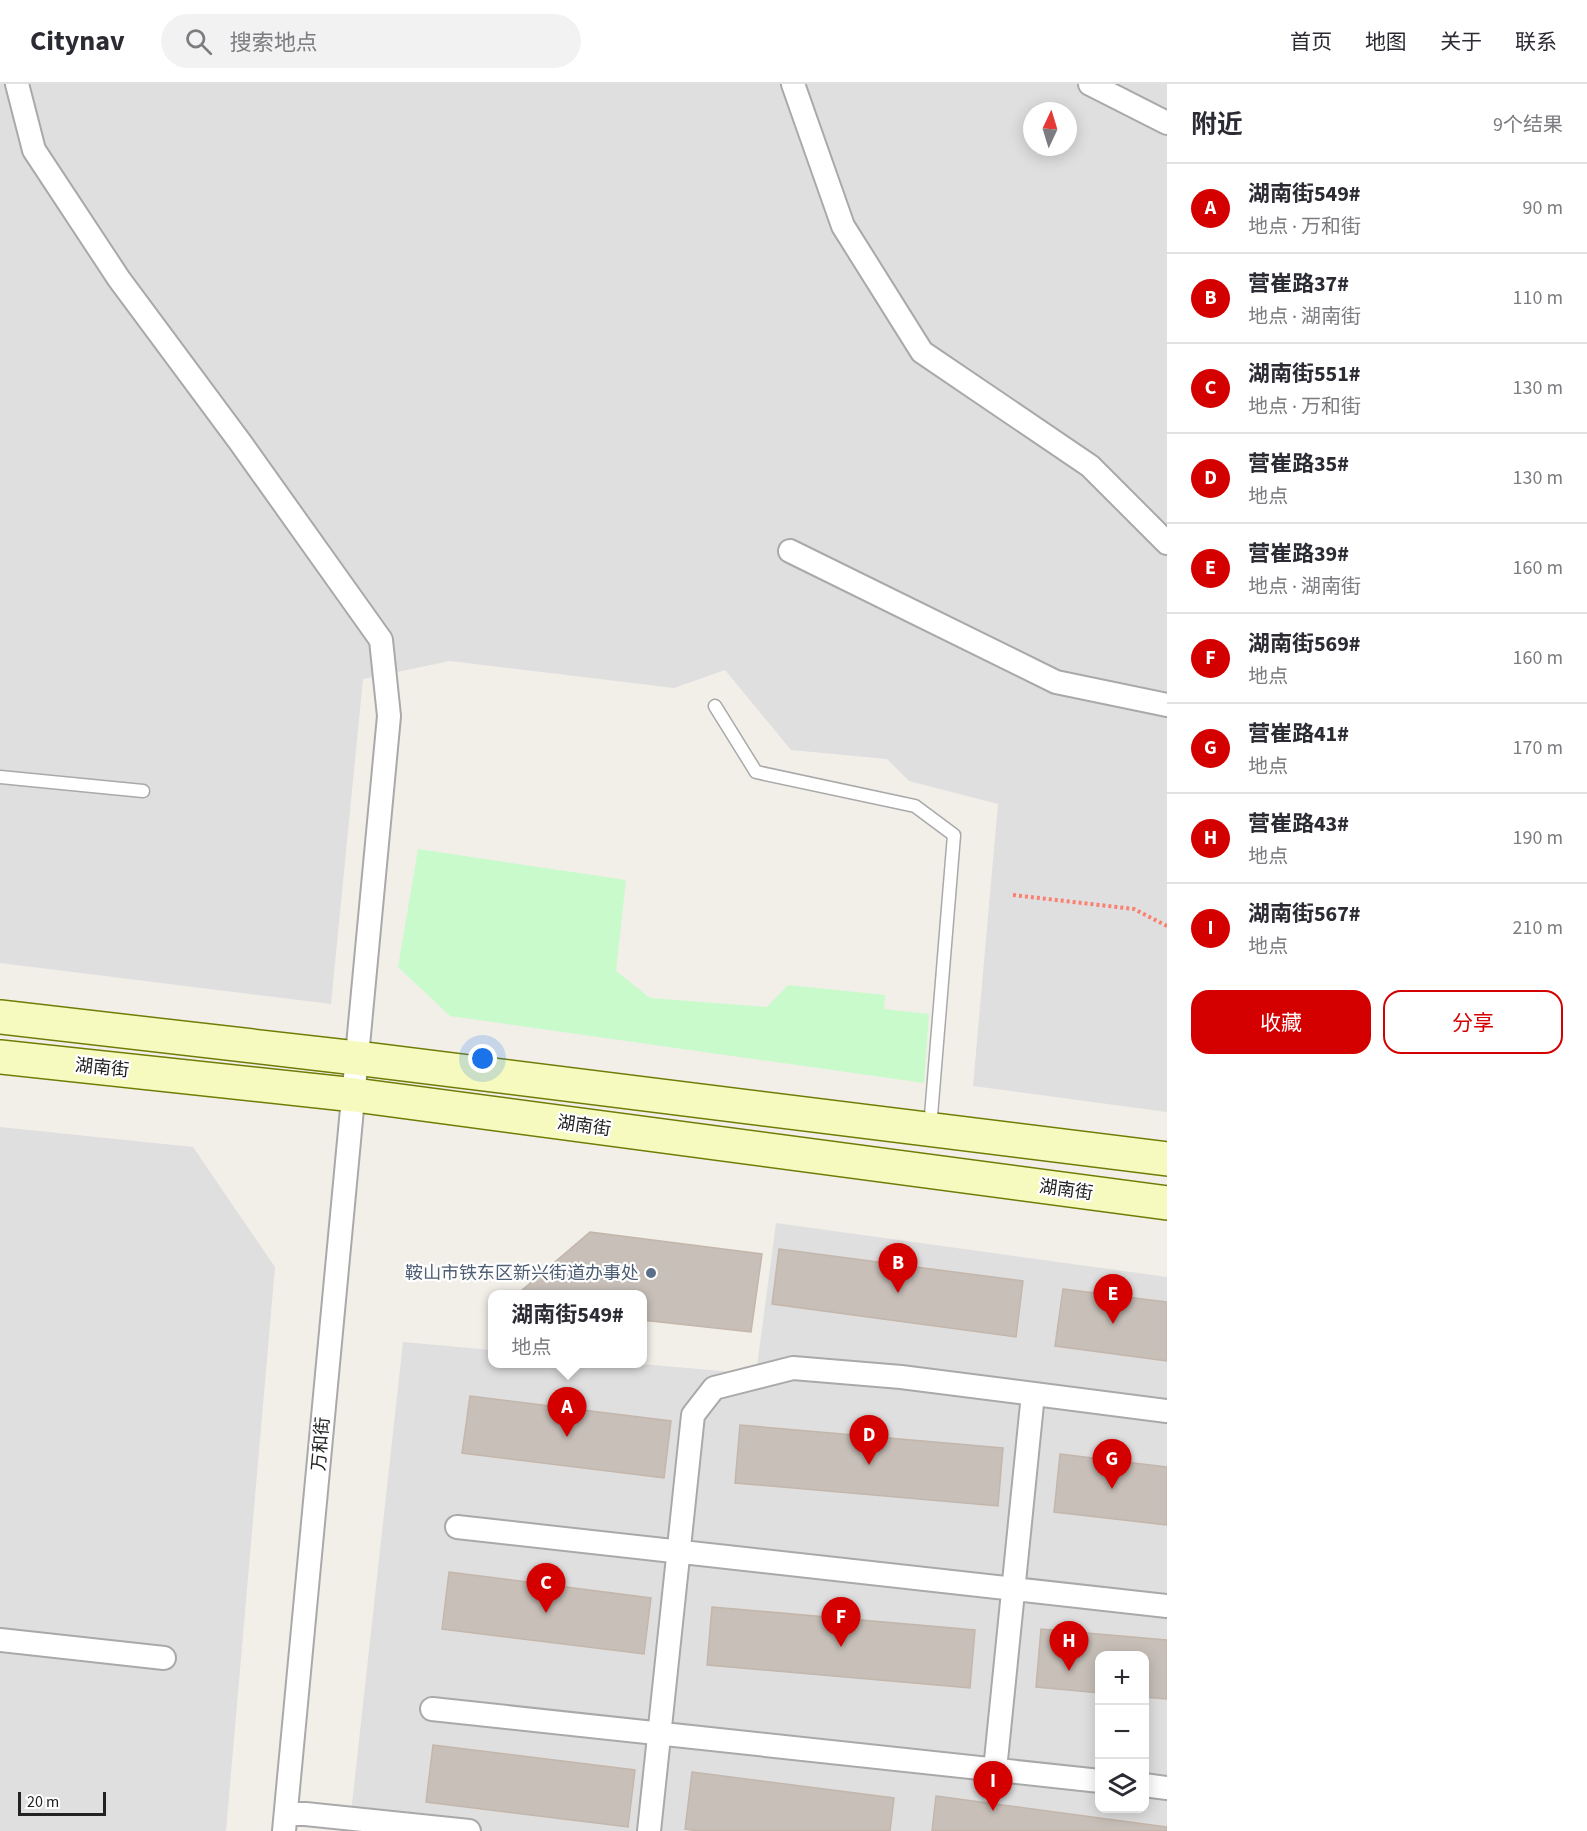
<!DOCTYPE html>
<html lang="zh">
<head>
<meta charset="utf-8">
<style>
	:root { --surface:#fff; --page:#f2f2f3; --text:#2b2b33; --muted:#7c7c81; --line:#e1e1e2; --accent:#d40000 }
	body { margin:0; font-family:"Source Sans 3","Noto Sans SC",sans-serif; background:var(--page); color:var(--text) }
	.controls { position:absolute; right:18px; bottom:18px; display:grid; overflow:hidden; border-radius:12px; box-shadow:0 3px 15px #0003 }
	.controls button { width:54px; height:54px; display:grid; place-items:center; padding:0; border:0; border-bottom:2px solid var(--line); background:var(--surface); color:var(--text); font:30px sans-serif }
	.compass { position:absolute; left:1023px; top:18px; width:54px; height:54px; border-radius:50%; background:var(--surface); box-shadow:0 3px 15px #0003; rotate:4deg }
	.scale { position:absolute; left:18px; bottom:15px; width:88px; box-sizing:border-box; padding-left:6px; border:3px solid #222; border-top:0; font-size:16px; line-height:21px; white-space:nowrap; color:#222; -webkit-text-stroke:4px #fff; paint-order:stroke }
	.you { position:absolute; left:483px; top:975px; width:21px; height:21px; margin:-15px; border:4px solid #fff; border-radius:50%; background:#1a73e8; box-shadow:0 0 0 9px #1a73e833 }
	.badge { display:grid; place-items:center; width:39px; height:39px; border-radius:50%; background:var(--accent); color:#fff; font-size:20px; font-weight:700 }
	.pin { position:absolute; translate:-50% -50px; filter:drop-shadow(0 2px 3px #0008) }
	.pin::after { content:''; position:absolute; top:32px; width:21px; height:18px; background:inherit; clip-path:polygon(0 0,100% 0,50% 100%) }
	.popup { position:absolute; left:488px; top:1206px; width:159px; height:78px; box-sizing:border-box; display:grid; place-content:center; border-radius:12px; background:var(--surface); filter:drop-shadow(0 2px 4px #0005); font-size:20px; white-space:nowrap; color:var(--muted) }
	.popup b { font-size:22px; color:var(--text) }
	.popup::after { content:''; position:absolute; left:50%; top:100%; margin-left:-12px; border:12px solid transparent; border-top-color:var(--surface) }
	.list { margin:0; padding:0; list-style:none }
	h2 { display:flex; justify-content:space-between; align-items:center; height:78px; margin:0; padding:0 24px; font-size:26px }
	h2 small { font-size:20px; font-weight:400; color:var(--muted) }
	.list li { display:grid; grid-template-columns:39px 1fr auto; gap:18px; align-items:center; box-sizing:border-box; height:90px; padding:0 24px; border-top:2px solid var(--line) }
	.list b { display:block; font-size:22px; white-space:nowrap }
	.list p { margin:0; font-size:20px; white-space:nowrap; color:var(--muted) }
	.list em { font-size:20px; font-style:normal; color:var(--muted) }
	.actions { display:flex; gap:12px; padding:18px 24px }
	.actions a { flex:1; padding:14px 0; border:2px solid var(--accent); border-radius:18px; text-align:center; font-size:21px; color:var(--accent) }
	.actions .main { background:var(--accent); color:#fff }
	.icon { flex:none; width:33px; height:33px; fill:none; stroke:currentColor; stroke-width:2; stroke-linecap:round; stroke-linejoin:round }
	.map { position:relative; flex:none; width:1167px; height:1747px; overflow:hidden }
	header { display:flex; align-items:center; gap:36px; box-sizing:border-box; height:84px; padding:0 30px; background:var(--surface); border-bottom:2px solid var(--line) }
	header strong { font-size:28px }
	nav { display:flex; gap:33px; margin-inline-start:auto; font-size:21px }
	.search { width:420px; height:54px; background:var(--page); display:flex; align-items:center; gap:15px; box-sizing:border-box; padding:0 21px; border-radius:33px; color:var(--muted); font-size:22px }
	main { display:flex }
	aside { flex:1; background:var(--surface) }
	.map>svg:first-child { display:block }
	.residential { fill:#e0dfdf; fill-rule:evenodd }
	.park { fill:#c8facc }
	.building { fill:#c7bfb8; stroke:#c4b6ab; stroke-width:1.5 }
	.lines { fill:none; stroke-linecap:round; stroke-linejoin:round }
	.service-casing { stroke:#a9a9a9; stroke-width:15 }
	.minor-casing { stroke:#a9a9a9; stroke-width:26 }
	.secondary-casing { stroke:#707d05; stroke-width:36 }
	.path { stroke:#fa8072; stroke-width:4; stroke-dasharray:3 3; stroke-linecap:butt }
	.service { stroke:#fff; stroke-width:12 }
	.minor { stroke:#fff; stroke-width:22 }
	.secondary { stroke:#f7fabf; stroke-width:33 }
	.service-dot { fill:#5c6f8a; stroke:#fff; stroke-width:2 }
	.labels { text-anchor:middle; dominant-baseline:central; stroke-width:4.5; stroke-linejoin:round; paint-order:stroke }
	.street-label { font-size:18px; fill:#222; stroke:#fff }
	.service-label { font-size:18px; fill:#4e5e75; stroke:#fff; text-anchor:end }
</style>
</head>
<body>
<header>
<strong>Citynav</strong>
<div class="search"><svg class="icon" aria-label="search" viewBox="0 0 24 24"><circle cx="10" cy="10" r="6"/><path d="M15 15l6 6"/></svg>搜索地点</div>
<nav><a>首页</a><a>地图</a><a>关于</a><a>联系</a></nav>
</header>
<main>
<div class="map">
<svg width="1167" height="1747" viewBox="0 0 1167 1747">
	<rect width="100%" height="100%" fill="#f2efe9"/>
	<!-- residential -->
	<path class="residential" d="M 0,0 L 1167,0 L 1167,1028 L 973,1002 L 998,720 L 909,697 L 887,675 L 791,666 L 725,586 L 674,604 L 450,577 L 363,595 L 331,920 L 0,879 ZM 1032,27 L 1068,27 L 1068,63 L 1032,63 Z
		M 0,1043 L 193,1063 L 275,1183 L 226,1747 L 0,1747 Z
		M 776,1139 L 1167,1193 L 1167,1747 L 349,1747 L 403,1258 L 492,1266 L 492,1280 L 642,1280 L 756,1290 ZM 1100,1572 L 1144,1572 L 1144,1724 L 1100,1724 Z"/>
	<!-- park -->
	<path class="park" d="M 418,765 L 626,796 L 616,887 L 650,914 L 767,923 L 788,901 L 885,911 L 884,925 L 929,930 L 924,999 L 450,932 L 398,883 Z"/>
	<!-- building -->
	<path class="building" d="M 590,1148 L 762,1170 L 751,1248 L 642,1236 L 642,1210 L 522,1210 L 521,1207 Z
		M 779,1165 L 1023,1197 L 1016,1253 L 772,1220 Z
		M 1063,1205 L 1167,1218 L 1167,1277 L 1055,1262 Z
		M 470,1312 L 671,1337 L 664,1394 L 462,1369 Z
		M 740,1341 L 1003,1364 L 998,1422 L 735,1399 Z
		M 1060,1370 L 1167,1383 L 1167,1441 L 1054,1428 Z
		M 449,1488 L 651,1514 L 644,1570 L 442,1545 Z
		M 712,1523 L 975,1546 L 970,1604 L 707,1581 Z
		M 1041,1545 L 1167,1556 L 1167,1615 L 1144,1613 L 1144,1572 L 1100,1572 L 1100,1609 L 1036,1603 Z
		M 433,1661 L 635,1686 L 628,1743 L 426,1718 Z
		M 692,1688 L 894,1714 L 890,1747 L 700,1747 L 685,1745 Z
		M 936,1712 L 1167,1743 L 1167,1747 L 932,1747 Z"/>
	<g class="lines">
		<defs>
			<path id="service" d="M 715,622 L 756,688 L 915,722 L 954,751 L 930,1044
				M 0,693 L 143,707"/>
			<path id="minor" d="M 17,0 L 34,66 L 119,195 L 240,358 L 381,556 L 389,632 L 284,1747
				M 793,0 L 843,142 L 922,268 L 1090,382 L 1167,459
				M 1090,0 L 1167,39
				M 790,467 L 1056,598 L 1167,621
				M 457,1443 L 1167,1522
				M 0,1556 L 164,1574
				M 432,1625 L 1100,1697
				M 995,1686 L 1033,1310
				M 1144,1701 L 1167,1704
				M 286,1728 L 469,1747
				M 649,1747 L 693,1331 L 714,1304 L 793,1284 L 901,1293 L 1167,1327"/>
			<path id="secondary" d="M 0,933 L 356,974 L 1167,1075
				M 0,973 L 355,1011 L 1167,1119"/>
		</defs>
		<!-- service casing -->
		<use href="#service" class="service-casing"/>
		<!-- minor casing -->
		<use href="#minor" class="minor-casing"/>
		<!-- secondary casing -->
		<use href="#secondary" class="secondary-casing"/>
		<!-- path -->
		<path class="path" d="M 1013,811 L 1134,825 L 1167,842"/>
		<!-- service -->
		<use href="#service" class="service"/>
		<!-- minor -->
		<use href="#minor" class="minor"/>
		<!-- secondary -->
		<use href="#secondary" class="secondary"/>
	</g>
	<!-- markers -->
	<circle class="service-dot" cx="651" cy="1189" r="6"/>
	<g class="labels">
		<!-- street labels -->
		<g class="street-label">
			<text transform="translate(102 984) rotate(6)">湖南街</text>
			<text transform="translate(584 1042) rotate(8)">湖南街</text>
			<text transform="translate(1066 1106) rotate(8)">湖南街</text>
			<text transform="translate(321 1360) rotate(-85)">万和街</text>
		</g>
		<!-- service labels -->
		<g class="service-label">
			<text x="639" y="1189">鞍山市铁东区新兴街道办事处</text>
		</g>
	</g>
</svg>
<div class="controls">
<button>+</button>
<button>−</button>
<button><svg class="icon" aria-label="layers" viewBox="0 0 24 24"><path d="M12 4l9 5-9 5-9-5zM3 14l9 5 9-5"/></svg></button>
</div>
<svg class="compass" viewBox="-18 -18 36 36"><path d="M0-13l5 13h-10z" fill="#e53935"/><path d="M0 13l5-13h-10z" fill="#7c7c81"/></svg>
<div class="scale">20 m</div>
<div class="you"></div>
<div class="pin badge" style="left:567px;top:1353px">A</div>
<div class="popup"><b>湖南街549#</b>地点</div>
<div class="pin badge" style="left:898px;top:1209px">B</div>
<div class="pin badge" style="left:546px;top:1529px">C</div>
<div class="pin badge" style="left:869px;top:1381px">D</div>
<div class="pin badge" style="left:1113px;top:1240px">E</div>
<div class="pin badge" style="left:841px;top:1563px">F</div>
<div class="pin badge" style="left:1112px;top:1405px">G</div>
<div class="pin badge" style="left:1069px;top:1587px">H</div>
<div class="pin badge" style="left:993px;top:1727px">I</div>
</div>
<aside>
<h2>附近<small>9个结果</small></h2>
<ul class="list">
<li><span class="badge">A</span><div><b>湖南街549#</b><p>地点 · 万和街</p></div><em>90 m</em></li>
<li><span class="badge">B</span><div><b>营崔路37#</b><p>地点 · 湖南街</p></div><em>110 m</em></li>
<li><span class="badge">C</span><div><b>湖南街551#</b><p>地点 · 万和街</p></div><em>130 m</em></li>
<li><span class="badge">D</span><div><b>营崔路35#</b><p>地点</p></div><em>130 m</em></li>
<li><span class="badge">E</span><div><b>营崔路39#</b><p>地点 · 湖南街</p></div><em>160 m</em></li>
<li><span class="badge">F</span><div><b>湖南街569#</b><p>地点</p></div><em>160 m</em></li>
<li><span class="badge">G</span><div><b>营崔路41#</b><p>地点</p></div><em>170 m</em></li>
<li><span class="badge">H</span><div><b>营崔路43#</b><p>地点</p></div><em>190 m</em></li>
<li><span class="badge">I</span><div><b>湖南街567#</b><p>地点</p></div><em>210 m</em></li>
</ul>
<div class="actions"><a class="main">收藏</a><a>分享</a></div>
</aside>
</main>
</body>
</html>
